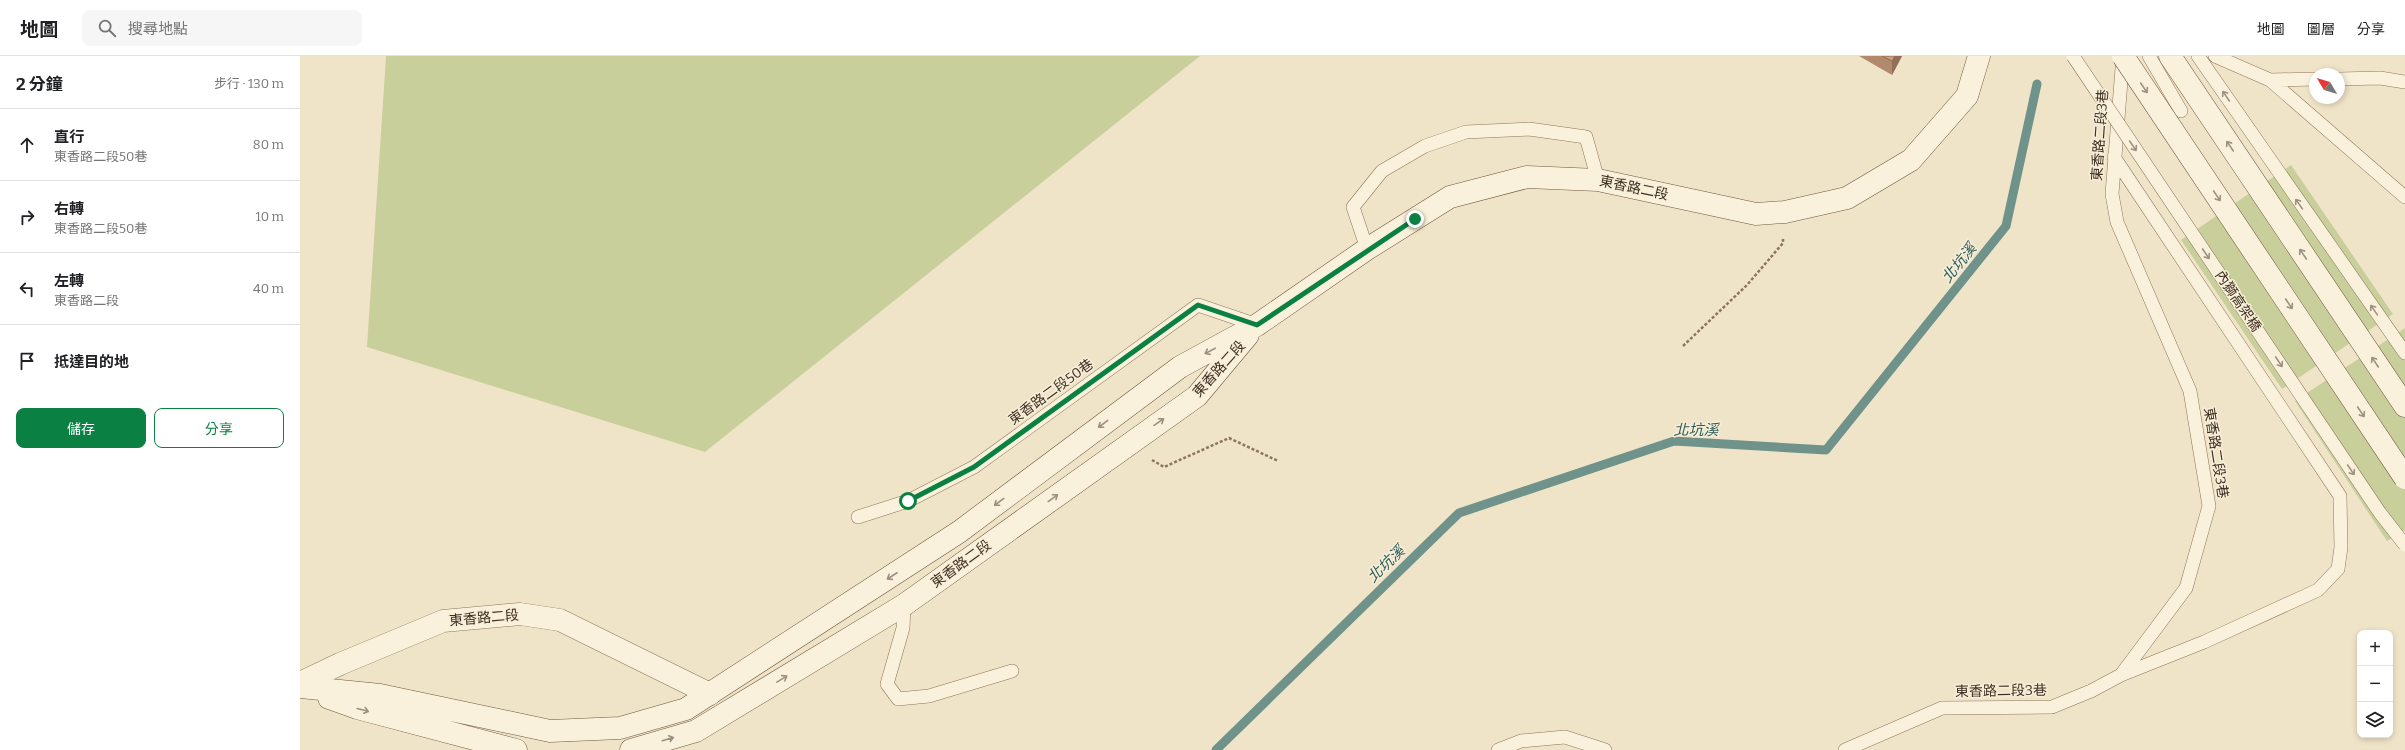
<!DOCTYPE html>
<html lang="zh-TW">
<head>
<meta charset="utf-8">
<style>
	:root { --surface:#fff; --page:#f6f6f6; --text:#202124; --muted:#757577; --line:#e0e0e0; --accent:#0b8043 }
	body { margin:0; font-family:Bitter,"Noto Sans TC",serif; background:var(--page); color:var(--text) }
	.controls { position:absolute; right:12px; bottom:12px; display:grid; overflow:hidden; border-radius:8px; box-shadow:0 2px 6px #0003 }
	.controls button { width:36px; height:36px; display:grid; place-items:center; padding:0; border:0; border-bottom:1px solid var(--line); background:var(--surface); color:var(--text); font:20px sans-serif }
	.compass { position:absolute; left:2009px; top:12px; width:36px; height:36px; border-radius:50%; background:var(--surface); box-shadow:0 2px 6px #0003; rotate:308deg }
	.stop { position:absolute; width:12px; height:12px; margin:-9px; border:3px solid #0b8043; border-radius:50%; background:#fff }
	.stop.end { background:#0b8043; border-color:#fff; box-shadow:0 1px 4px #0008 }
	.list { margin:0; padding:0; list-style:none }
	h2 { display:flex; justify-content:space-between; align-items:center; height:52px; margin:0; padding:0 16px; font-size:17px }
	h2 small { font-size:13px; font-weight:400; color:var(--muted) }
	.list li { display:grid; grid-template-columns:26px 1fr auto; gap:12px; align-items:center; box-sizing:border-box; height:72px; padding:0 16px; border-top:1px solid var(--line) }
	.list b { display:block; font-size:15px; white-space:nowrap }
	.list p { margin:0; font-size:13px; white-space:nowrap; color:var(--muted) }
	.list em { font-size:13px; font-style:normal; color:var(--muted) }
	.actions { display:flex; gap:8px; padding:12px 16px }
	.actions a { flex:1; padding:9px 0; border:1px solid var(--accent); border-radius:8px; text-align:center; font-size:14px; color:var(--accent) }
	.actions .main { background:var(--accent); color:#fff }
	.icon { flex:none; width:22px; height:22px; fill:none; stroke:currentColor; stroke-width:2; stroke-linecap:round; stroke-linejoin:round }
	.map { position:relative; flex:none; width:2105px; height:694px; overflow:hidden }
	header { display:flex; align-items:center; gap:24px; box-sizing:border-box; height:56px; padding:0 20px; background:var(--surface); border-bottom:1px solid var(--line) }
	header strong { font-size:19px }
	nav { display:flex; gap:22px; margin-inline-start:auto; font-size:14px }
	.search { width:280px; height:36px; background:var(--page); display:flex; align-items:center; gap:10px; box-sizing:border-box; padding:0 14px; border-radius:8px; color:var(--muted); font-size:15px }
	main { display:flex }
	aside { flex:1; background:var(--surface) }
	.map>svg:first-child { display:block }
	.green { fill:#c9cf9b }
	.lines { fill:none; stroke-linecap:round; stroke-linejoin:round }
	.stream { stroke:#6f938a; stroke-width:9 }
	.lane-casing { stroke:#8d765c; stroke-width:14 }
	.street-casing { stroke:#8d765c; stroke-width:23 }
	.secondary-casing { stroke:#6f573f; stroke-width:23 }
	.path { stroke:#8d765c; stroke-width:2.5; stroke-dasharray:3 2; stroke-linecap:butt }
	.lane { stroke:#faf1dc; stroke-width:13 }
	.street { stroke:#faf1dc; stroke-width:22 }
	.secondary { stroke:#faf1dc; stroke-width:22 }
	.lane-bridge-casing { stroke:#8d765c; stroke-width:14; stroke-linecap:butt }
	.secondary-bridge-casing { stroke:#6f573f; stroke-width:23; stroke-linecap:butt }
	.lane-bridge { stroke:#faf1dc; stroke-width:13 }
	.secondary-bridge { stroke:#faf1dc; stroke-width:22 }
	.wall { fill:#b2896c }
	.shaded-wall { fill:#916f58 }
	.building { fill:#cf9f7d; stroke:#916f58 }
	.oneway { stroke:#9c907e }
	.route { stroke:#0b8043; stroke-width:5 }
	.labels { text-anchor:middle; dominant-baseline:central; stroke-width:3; stroke-linejoin:round; paint-order:stroke }
	.street-label { font-size:14px; fill:#3d2e20; stroke:#f7eed8 }
	.water-label { font-size:15px; font-style:italic; fill:#2f5d5a; stroke:#f7eed8 }
</style>
</head>
<body>
<header>
<strong>地圖</strong>
<div class="search"><svg class="icon" aria-label="search" viewBox="0 0 24 24"><circle cx="10" cy="10" r="6"/><path d="M15 15l6 6"/></svg>搜尋地點</div>
<nav><a>地圖</a><a>圖層</a><a>分享</a></nav>
</header>
<main>
<aside>
<h2>2 分鐘<small>步行 · 130 m</small></h2>
<ul class="list">
<li><svg class="icon" aria-label="ahead" viewBox="0 0 24 24"><path d="M12 20V5M6 11l6-6 6 6"/></svg><div><b>直行</b><p>東香路二段50巷</p></div><em>80 m</em></li>
<li><svg class="icon" aria-label="right" viewBox="0 0 24 24"><path d="M7 20v-9h11M14 6l5 5-5 5"/></svg><div><b>右轉</b><p>東香路二段50巷</p></div><em>10 m</em></li>
<li><svg class="icon" aria-label="left" viewBox="0 0 24 24"><path d="M17 20v-9H6M10 6l-5 5 5 5"/></svg><div><b>左轉</b><p>東香路二段</p></div><em>40 m</em></li>
<li><svg class="icon" aria-label="arrive" viewBox="0 0 24 24"><path d="M6 21V4h12l-3 4 3 4H6"/></svg><div><b>抵達目的地</b></div></li>
</ul>
<div class="actions"><a class="main">儲存</a><a>分享</a></div>
</aside>
<div class="map">
<svg width="2105" height="694" viewBox="0 0 2105 694">
	<rect width="100%" height="100%" fill="#f0e4c8"/>
	<!-- green -->
	<path class="green" d="M 86,0 L 900,0 L 405,396 L 67,291 Z
		M 1991,109 L 2093,258 L 1982,333 L 1881,184 Z
		M 2105,272 L 2105,474 L 2087,485 L 1995,345 Z"/>
	<g class="lines">
		<!-- stream -->
		<path class="stream" d="M 916,694 L 1159,457 L 1374,385 L 1526,394 L 1706,170 L 1737,28"/>
		<defs>
			<path id="lane" d="M 1849,0 L 1881,55
				M 1898,0 L 2105,297
				M 1915,0 L 1970,24 L 2015,23
				M 2039,23 L 2080,22 L 2105,26
				M 1970,24 L 2105,141
				M 1814,101 L 2040,440 L 2041,491 L 2038,513 L 2018,534 L 1904,586 L 1821,619
				M 1067,193 L 1053,151 L 1082,115 L 1125,90 L 1166,76 L 1229,73 L 1286,81 L 1298,124
				M 558,461 L 608,445 L 674,411 L 898,249 L 957,269
				M 604,549 L 603,572 L 587,628 L 598,643 L 629,640 L 712,615
				M 1198,694 L 1221,685 L 1265,681 L 1305,694
				M 1545,694 L 1642,652 L 1752,651 L 1791,635 L 1821,619 L 1886,532 L 1909,450 L 1890,335 L 1817,166 L 1812,138 L 1823,0"/>
			<path id="street" d="M 0,627 L 40,608 L 143,565 L 220,558 L 260,564 L 410,638"/>
			<path id="secondary" d="M 1870,0 L 2105,350
				M 0,631 L 80,639 L 250,675 L 320,672 L 386,653 L 659,476 L 880,311 L 957,269 L 1067,193 L 1150,141 L 1227,121 L 1298,124 L 1456,158 L 1485,156 L 1547,142 L 1611,104 L 1667,40 L 1679,0
				M 29,642 L 57,652 L 216,694
				M 331,694 L 396,675 L 604,549 L 897,340 L 948,279"/>
		</defs>
		<!-- lane casing -->
		<use href="#lane" class="lane-casing"/>
		<!-- street casing -->
		<use href="#street" class="street-casing"/>
		<!-- secondary casing -->
		<use href="#secondary" class="secondary-casing"/>
		<!-- path -->
		<path class="path" d="M 1383,290 L 1447,229 L 1483,187 L 1483,183
			M 852,404 L 864,411 L 929,382 L 978,405"/>
		<!-- lane -->
		<use href="#lane" class="lane"/>
		<!-- street -->
		<use href="#street" class="street"/>
		<!-- secondary -->
		<use href="#secondary" class="secondary"/>
		<defs>
			<path id="lane-bridge" d="M 1773,0 L 2080,457 L 2105,489"/>
			<path id="secondary-bridge" d="M 1823,0 L 2105,422"/>
		</defs>
		<!-- lane-bridge casing -->
		<use href="#lane-bridge" class="lane-bridge-casing"/>
		<!-- secondary-bridge casing -->
		<use href="#secondary-bridge" class="secondary-bridge-casing"/>
		<!-- lane-bridge -->
		<use href="#lane-bridge" class="lane-bridge"/>
		<!-- secondary-bridge -->
		<use href="#secondary-bridge" class="secondary-bridge"/>
	</g>
	<!-- wall -->
	<path class="wall" d="M 1559,0 L 1602,0 L 1592,19 Z"/>
	<!-- shaded-wall -->
	<path class="shaded-wall" d="M 1595,0 L 1602,0 L 1592,19 L 1592,5 Z"/>
	<!-- building -->
	<path class="building" d="M 1582,0 L 1595,0 L 1592,5 Z"/>
	<!-- one-way arrows -->
	<defs><path id="oneway-shaft" d="M-6 0H5M1.5-3L5.5 0L1.5 3" fill="none" stroke-width="1.6" stroke-linecap="round" stroke-linejoin="round"/></defs>
	<g class="oneway">
		<use href="#oneway-shaft" transform="translate(1844 32) rotate(56)"/>
		<use href="#oneway-shaft" transform="translate(1926 40) rotate(-124)"/>
		<use href="#oneway-shaft" transform="translate(1833 90) rotate(56)"/>
		<use href="#oneway-shaft" transform="translate(1930 90) rotate(-124)"/>
		<use href="#oneway-shaft" transform="translate(1917 140) rotate(56)"/>
		<use href="#oneway-shaft" transform="translate(1999 148) rotate(-125)"/>
		<use href="#oneway-shaft" transform="translate(1906 198) rotate(56)"/>
		<use href="#oneway-shaft" transform="translate(2003 198) rotate(-124)"/>
		<use href="#oneway-shaft" transform="translate(1989 248) rotate(56)"/>
		<use href="#oneway-shaft" transform="translate(2074 254) rotate(-125)"/>
		<use href="#oneway-shaft" transform="translate(910 295) rotate(152)"/>
		<use href="#oneway-shaft" transform="translate(1979 306) rotate(56)"/>
		<use href="#oneway-shaft" transform="translate(2075 306) rotate(-124)"/>
		<use href="#oneway-shaft" transform="translate(2061 356) rotate(56)"/>
		<use href="#oneway-shaft" transform="translate(859 366) rotate(-35)"/>
		<use href="#oneway-shaft" transform="translate(803 368) rotate(143)"/>
		<use href="#oneway-shaft" transform="translate(2051 414) rotate(56)"/>
		<use href="#oneway-shaft" transform="translate(753 442) rotate(-36)"/>
		<use href="#oneway-shaft" transform="translate(699 446) rotate(143)"/>
		<use href="#oneway-shaft" transform="translate(592 520) rotate(147)"/>
		<use href="#oneway-shaft" transform="translate(482 623) rotate(-31)"/>
		<use href="#oneway-shaft" transform="translate(63 654) rotate(15)"/>
		<use href="#oneway-shaft" transform="translate(368 683) rotate(-16)"/>
	</g>
	<g class="lines">
		<!-- route -->
		<path class="route" d="M 608,445 L 674,411 L 898,249 L 957,269 L 1115,163"/>
	</g>
	<g class="labels">
		<!-- street labels -->
		<g class="street-label">
			<text transform="translate(1800 79) rotate(-86)">東香路二段3巷</text>
			<text transform="translate(1334 132) rotate(12)">東香路二段</text>
			<text transform="translate(1938 245) rotate(56)">內獅高架橋</text>
			<text transform="translate(919 313) rotate(-48)">東香路二段</text>
			<text transform="translate(751 336) rotate(-36)">東香路二段50巷</text>
			<text transform="translate(1916 397) rotate(81)">東香路二段3巷</text>
			<text transform="translate(661 508) rotate(-36)">東香路二段</text>
			<text transform="translate(184 562) rotate(-5)">東香路二段</text>
			<text transform="translate(1701 635) rotate(-1)">東香路二段3巷</text>
		</g>
		<!-- water labels -->
		<g class="water-label">
			<text transform="translate(1659 207) rotate(-51)">北坑溪</text>
			<text x="1396" y="374">北坑溪</text>
			<text transform="translate(1086 508) rotate(-44)">北坑溪</text>
		</g>
	</g>
</svg>
<div class="controls">
<button>+</button>
<button>−</button>
<button><svg class="icon" aria-label="layers" viewBox="0 0 24 24"><path d="M12 4l9 5-9 5-9-5zM3 14l9 5 9-5"/></svg></button>
</div>
<svg class="compass" viewBox="-18 -18 36 36"><path d="M0-13l5 13h-10z" fill="#e53935"/><path d="M0 13l5-13h-10z" fill="#757577"/></svg>
<div class="stop" style="left:608px;top:445px"></div>
<div class="stop end" style="left:1115px;top:163px"></div>
</div>
</main>
</body>
</html>
